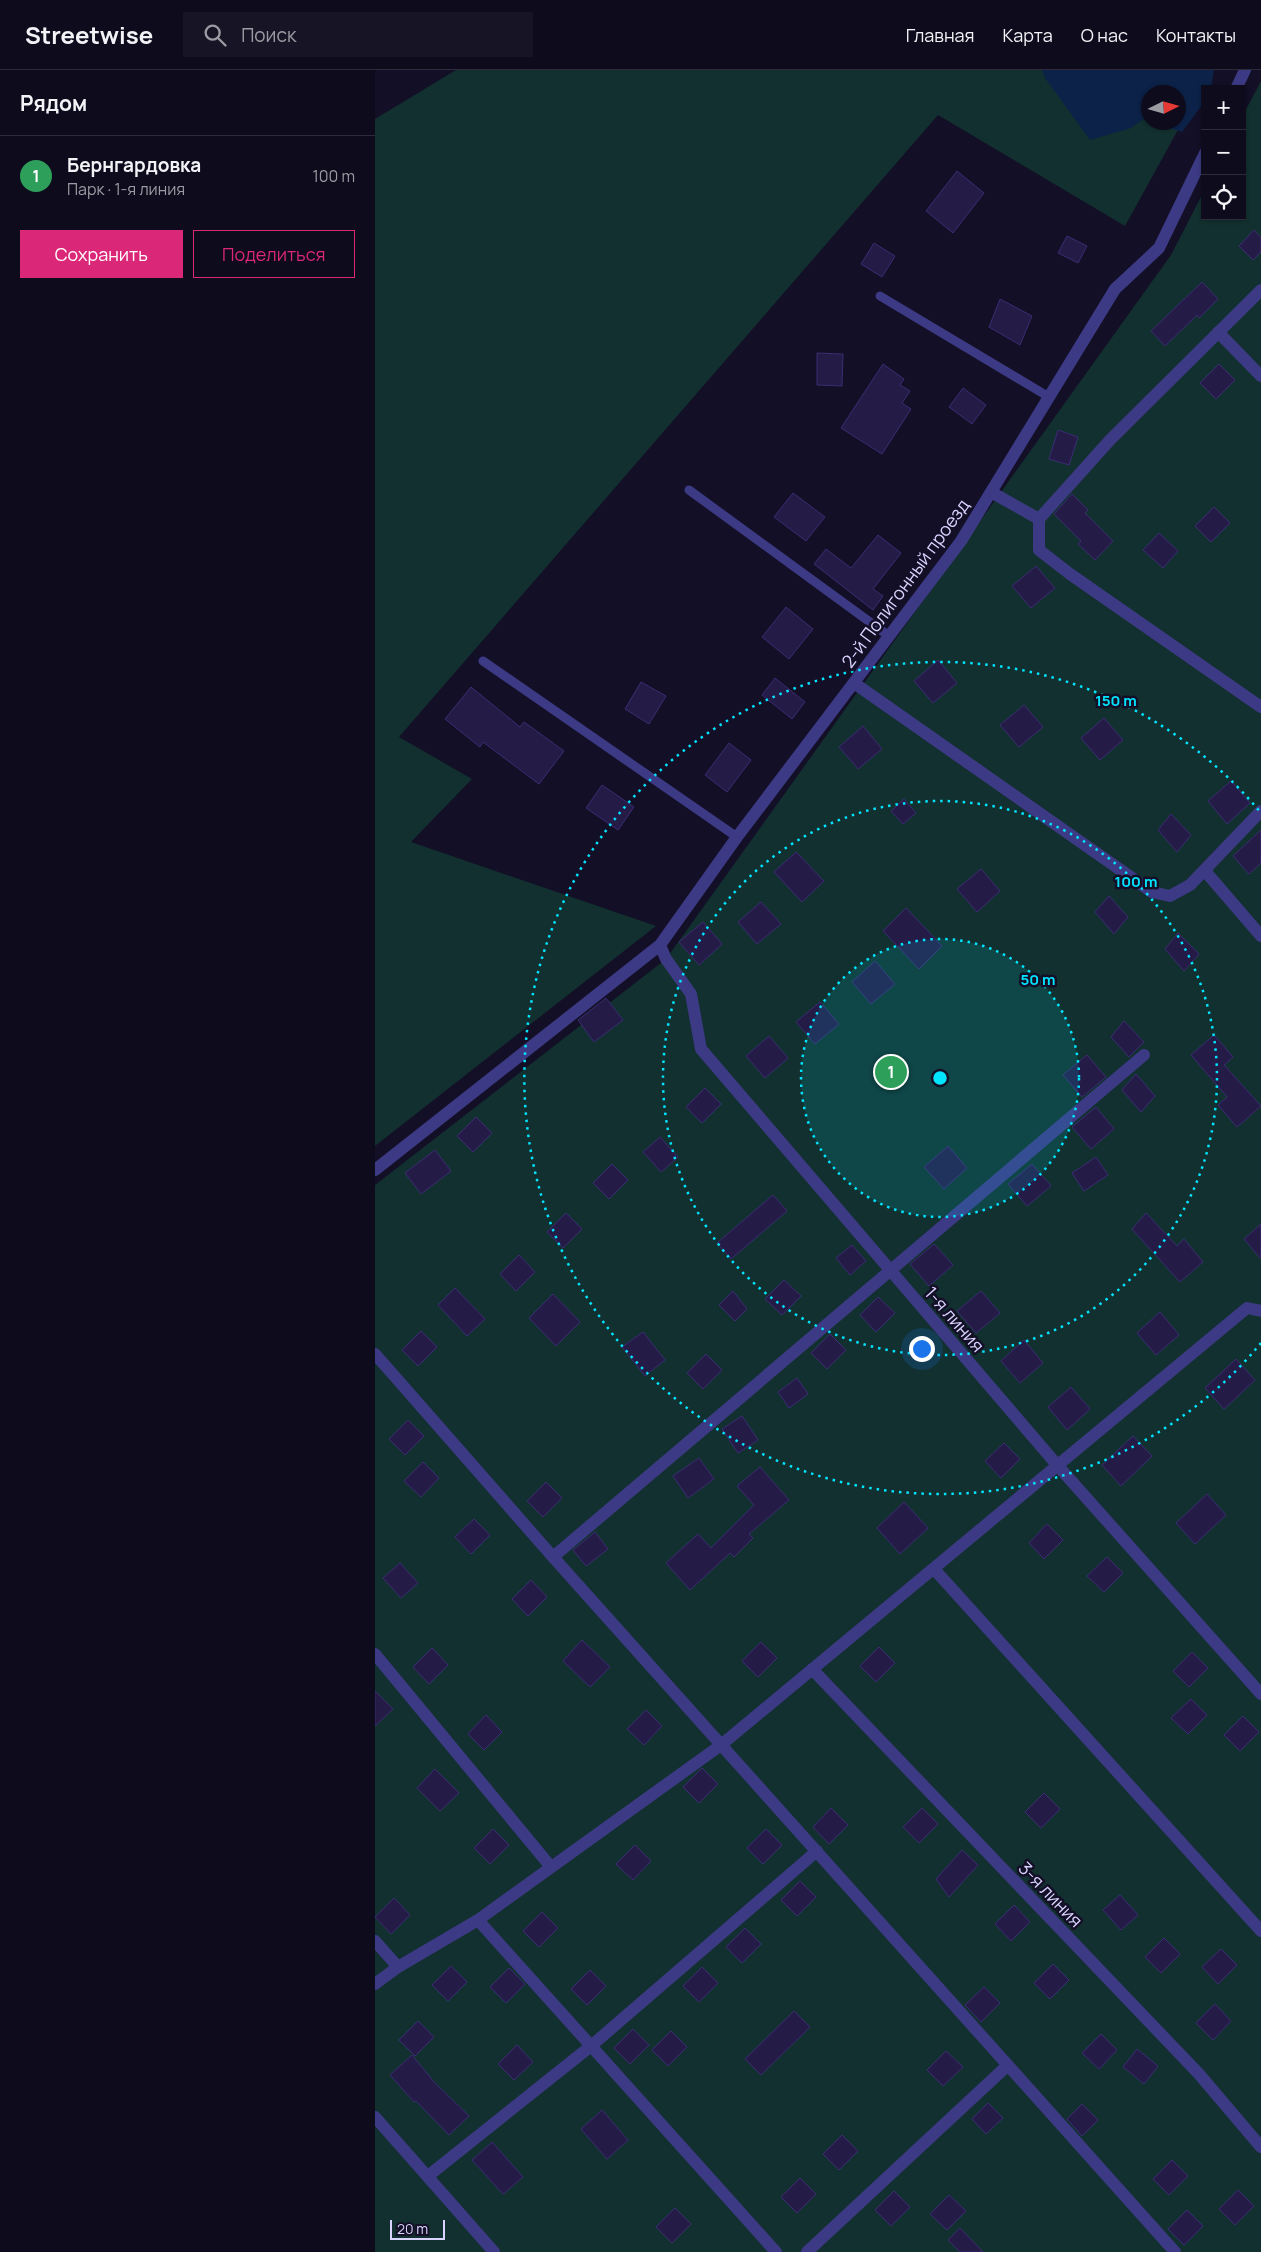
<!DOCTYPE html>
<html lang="ru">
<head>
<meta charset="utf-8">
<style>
	:root { --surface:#0e0b1c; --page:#171425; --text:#f1f3f6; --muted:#9b9ba3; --line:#2e2b3b; --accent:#db2777 }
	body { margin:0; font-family:Manrope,sans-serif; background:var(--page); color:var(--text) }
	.controls { position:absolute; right:15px; top:15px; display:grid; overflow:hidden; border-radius:0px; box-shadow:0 1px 4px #0004 }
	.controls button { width:45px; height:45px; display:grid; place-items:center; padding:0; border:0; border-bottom:1px solid var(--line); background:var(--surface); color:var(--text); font:25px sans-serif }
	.compass { position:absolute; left:766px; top:15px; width:45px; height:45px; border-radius:50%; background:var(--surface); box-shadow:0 1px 4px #0004; rotate:85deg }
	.scale { position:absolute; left:15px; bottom:12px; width:55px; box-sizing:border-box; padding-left:5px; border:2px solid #d9d4ff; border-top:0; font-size:14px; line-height:18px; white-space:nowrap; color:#d9d4ff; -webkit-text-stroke:4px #130f26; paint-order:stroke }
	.you { position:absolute; left:546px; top:1278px; width:18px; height:18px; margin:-12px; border:4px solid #fff; border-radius:50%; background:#1a73e8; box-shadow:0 0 0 8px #1a73e833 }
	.badge { display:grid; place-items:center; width:32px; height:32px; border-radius:50%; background:var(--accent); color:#fff; font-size:16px; font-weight:700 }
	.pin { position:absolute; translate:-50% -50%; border:2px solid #fff; box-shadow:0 1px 5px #0006 }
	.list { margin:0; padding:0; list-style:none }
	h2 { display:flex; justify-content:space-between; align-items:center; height:65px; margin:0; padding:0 20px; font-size:21px }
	h2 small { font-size:16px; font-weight:400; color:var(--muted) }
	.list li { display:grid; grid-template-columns:32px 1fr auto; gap:15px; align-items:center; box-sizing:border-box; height:80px; padding:0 20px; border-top:1px solid var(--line) }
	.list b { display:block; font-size:19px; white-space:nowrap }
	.list p { margin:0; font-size:16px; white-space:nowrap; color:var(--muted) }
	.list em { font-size:16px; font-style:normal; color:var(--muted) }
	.actions { display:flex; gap:10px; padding:15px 20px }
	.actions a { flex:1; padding:11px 0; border:1px solid var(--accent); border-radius:0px; text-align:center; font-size:18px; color:var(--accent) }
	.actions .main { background:var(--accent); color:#fff }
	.icon { flex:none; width:28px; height:28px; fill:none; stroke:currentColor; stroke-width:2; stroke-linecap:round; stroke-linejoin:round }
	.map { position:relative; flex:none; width:886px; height:2182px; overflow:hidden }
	header { display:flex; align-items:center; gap:30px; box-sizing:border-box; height:70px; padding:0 25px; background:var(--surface); border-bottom:1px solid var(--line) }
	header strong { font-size:24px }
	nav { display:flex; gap:28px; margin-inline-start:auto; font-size:18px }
	.search { width:350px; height:45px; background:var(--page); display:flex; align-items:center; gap:12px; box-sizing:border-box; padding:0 18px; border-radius:0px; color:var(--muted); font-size:19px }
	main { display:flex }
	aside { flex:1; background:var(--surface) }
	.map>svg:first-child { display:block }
	.green { fill:#12302f; fill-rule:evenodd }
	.water { fill:#0c2248 }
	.building { fill:#241b47; stroke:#3b2d73 }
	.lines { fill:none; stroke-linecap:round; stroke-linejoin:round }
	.service { stroke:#3d3a85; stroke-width:9 }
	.minor { stroke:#3d3a85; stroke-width:12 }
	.ring { fill:none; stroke:#00e5ff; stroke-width:2.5; stroke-dasharray:2.5 5 }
	.labels { text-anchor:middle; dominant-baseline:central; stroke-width:5; stroke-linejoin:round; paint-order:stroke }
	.street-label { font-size:18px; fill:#d9d4ff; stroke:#130f26 }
	.centre { fill:#00e5ff; stroke:#130f26; stroke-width:2.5 }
	.ring-label { font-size:15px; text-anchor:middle; font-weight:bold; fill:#00e5ff; stroke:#130f26; stroke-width:5; stroke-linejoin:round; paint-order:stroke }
</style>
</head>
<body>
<header>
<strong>Streetwise</strong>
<div class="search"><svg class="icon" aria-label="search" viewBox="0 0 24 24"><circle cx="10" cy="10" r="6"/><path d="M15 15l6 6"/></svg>Поиск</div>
<nav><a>Главная</a><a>Карта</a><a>О нас</a><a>Контакты</a></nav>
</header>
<main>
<aside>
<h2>Рядом<small></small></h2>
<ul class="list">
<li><span class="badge" style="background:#2e9e5b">1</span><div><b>Бернгардовка</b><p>Парк · 1-я линия</p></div><em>100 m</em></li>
</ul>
<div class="actions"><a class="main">Сохранить</a><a>Поделиться</a></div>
</aside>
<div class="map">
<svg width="886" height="2182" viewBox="0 0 886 2182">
	<rect width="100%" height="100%" fill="#130f26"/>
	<!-- green -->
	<path class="green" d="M 81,0 L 836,0 L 750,156 L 563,45 L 24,667 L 97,709 L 36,772 L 281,856 L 0,1076 L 0,49 ZM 774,22 L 804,22 L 804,52 L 774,52 Z
		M 886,11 L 886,2182 L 0,2182 L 0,1115 L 291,889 L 796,185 L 830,119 L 830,146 L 867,146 L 867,47 Z"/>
	<!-- water -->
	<path class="water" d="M 667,0 L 839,0 L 836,19 L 830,19 L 830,31 L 807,62 L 780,53 L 804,52 L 804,22 L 774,22 L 773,51 L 769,49 L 756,58 L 715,70 L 670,8 Z"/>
	<!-- building -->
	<path class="building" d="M 582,101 L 609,123 L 578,163 L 551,141 Z
		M 879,160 L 886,168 L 886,182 L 878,190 L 864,176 Z
		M 692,166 L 712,176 L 703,193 L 683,183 Z
		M 499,173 L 520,186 L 507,207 L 486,194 Z
		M 827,212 L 843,229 L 824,248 L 822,245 L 790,276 L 776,261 Z
		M 625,229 L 657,246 L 645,275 L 614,257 Z
		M 442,283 L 468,284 L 467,316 L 442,315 Z
		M 508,294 L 529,309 L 525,315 L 535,321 L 527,333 L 536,339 L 507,384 L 466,358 Z
		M 844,294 L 860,310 L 841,329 L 825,313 Z
		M 588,318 L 611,335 L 597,354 L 574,337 Z
		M 683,360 L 703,367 L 694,395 L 674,389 Z
		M 418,423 L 450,447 L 431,471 L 399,447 Z
		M 697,424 L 713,440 L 710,443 L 738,471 L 720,490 L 703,474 L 706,471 L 679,444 Z
		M 839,437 L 855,453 L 836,472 L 820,456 Z
		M 784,463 L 803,481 L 788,498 L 768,480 Z
		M 503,465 L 526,483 L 498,519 L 508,526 L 498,540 L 439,494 L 451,479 L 476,498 Z
		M 661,496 L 680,518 L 656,538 L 637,516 Z
		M 411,537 L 438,559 L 414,589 L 387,567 Z
		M 563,590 L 582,613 L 558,633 L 539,611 Z
		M 400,608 L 430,632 L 417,649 L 387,625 Z
		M 266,612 L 291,626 L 274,654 L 250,639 Z
		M 96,617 L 145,657 L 149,652 L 189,681 L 164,714 L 108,672 L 105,677 L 70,649 Z
		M 649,635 L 668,657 L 644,677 L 625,655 Z
		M 729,648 L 748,670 L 725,690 L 706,668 Z
		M 488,656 L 507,679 L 483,699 L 464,677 Z
		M 354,673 L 376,690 L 352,722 L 330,705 Z
		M 856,711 L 875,733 L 852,754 L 833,731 Z
		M 227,715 L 259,737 L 243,760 L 211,738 Z
		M 529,729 L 541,743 L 528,754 L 516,741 Z
		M 796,744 L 816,765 L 802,782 L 783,760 Z
		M 886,760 L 886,793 L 874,804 L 858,786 Z
		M 421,782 L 449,811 L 427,832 L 399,802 Z
		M 606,799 L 625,821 L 602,842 L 582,819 Z
		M 734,826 L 753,847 L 739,864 L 720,842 Z
		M 386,832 L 406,854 L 382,874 L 363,852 Z
		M 531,838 L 567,876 L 544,899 L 508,861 Z
		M 328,852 L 347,874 L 324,895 L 304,872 Z
		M 803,863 L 824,884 L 809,901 L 790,879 Z
		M 500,891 L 520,914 L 496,934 L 477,912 Z
		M 231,928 L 248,950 L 219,972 L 203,950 Z
		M 445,932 L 464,954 L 440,974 L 421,952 Z
		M 749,951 L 769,972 L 754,987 L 736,967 Z
		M 839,965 L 858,987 L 849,995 L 886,1036 L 862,1057 L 843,1035 L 852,1027 L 816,985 Z
		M 394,966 L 413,988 L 390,1008 L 371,986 Z
		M 712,985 L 731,1007 L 707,1027 L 688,1005 Z
		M 761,1004 L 780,1026 L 766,1042 L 747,1020 Z
		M 330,1018 L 346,1034 L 327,1053 L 311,1037 Z
		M 721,1037 L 739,1059 L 716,1079 L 697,1057 Z
		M 101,1047 L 117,1063 L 98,1082 L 82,1066 Z
		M 285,1067 L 303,1087 L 286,1102 L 268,1082 Z
		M 573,1076 L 592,1098 L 569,1119 L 549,1097 Z
		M 60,1080 L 76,1101 L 46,1124 L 30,1103 Z
		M 721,1087 L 733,1105 L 709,1121 L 697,1103 Z
		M 237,1094 L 253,1110 L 234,1129 L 218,1113 Z
		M 657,1094 L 676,1116 L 652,1136 L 633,1114 Z
		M 398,1125 L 412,1141 L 356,1189 L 342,1173 Z
		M 191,1143 L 207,1159 L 188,1178 L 172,1162 Z
		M 771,1143 L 802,1176 L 809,1169 L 828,1192 L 805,1212 L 757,1159 Z
		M 886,1154 L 886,1189 L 869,1169 Z
		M 559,1174 L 578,1195 L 554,1216 L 535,1194 Z
		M 477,1175 L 491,1191 L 475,1205 L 461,1188 Z
		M 144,1185 L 160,1202 L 141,1221 L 125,1204 Z
		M 409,1210 L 426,1226 L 407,1245 L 390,1229 Z
		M 80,1218 L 110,1249 L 92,1266 L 63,1235 Z
		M 358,1221 L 372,1239 L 360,1251 L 344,1235 Z
		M 606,1221 L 625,1243 L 601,1263 L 582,1241 Z
		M 178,1224 L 205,1252 L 181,1276 L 154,1248 Z
		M 503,1227 L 520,1243 L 501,1262 L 485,1245 Z
		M 785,1242 L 804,1265 L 781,1285 L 762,1263 Z
		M 46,1261 L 62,1277 L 43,1296 L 27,1280 Z
		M 268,1262 L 290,1290 L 270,1306 L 247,1277 Z
		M 455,1264 L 471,1280 L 452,1299 L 436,1283 Z
		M 649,1270 L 668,1293 L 645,1313 L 626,1291 Z
		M 331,1284 L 347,1300 L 328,1319 L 312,1303 Z
		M 861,1289 L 880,1310 L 849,1339 L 830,1318 Z
		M 422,1308 L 433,1324 L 414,1338 L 403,1322 Z
		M 696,1317 L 715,1339 L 692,1360 L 673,1337 Z
		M 367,1346 L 383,1370 L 363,1383 L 347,1359 Z
		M 33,1350 L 49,1366 L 30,1385 L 14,1369 Z
		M 758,1366 L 777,1386 L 746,1416 L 727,1395 Z
		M 629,1373 L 645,1389 L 626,1408 L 610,1391 Z
		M 324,1388 L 339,1409 L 313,1428 L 298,1406 Z
		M 48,1392 L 64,1408 L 46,1427 L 29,1411 Z
		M 385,1397 L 414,1430 L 374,1464 L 378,1468 L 359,1487 L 355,1483 L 315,1520 L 291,1493 L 323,1464 L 336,1478 L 379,1435 L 362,1416 Z
		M 171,1412 L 187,1428 L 168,1447 L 152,1431 Z
		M 832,1424 L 851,1445 L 820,1474 L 801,1453 Z
		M 529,1432 L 553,1458 L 525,1484 L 502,1458 Z
		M 99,1449 L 115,1465 L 96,1484 L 80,1467 Z
		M 672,1454 L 688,1470 L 669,1489 L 654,1473 Z
		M 220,1462 L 233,1479 L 211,1496 L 198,1480 Z
		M 732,1487 L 748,1503 L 729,1522 L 712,1506 Z
		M 25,1493 L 43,1513 L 26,1528 L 8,1508 Z
		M 156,1510 L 172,1527 L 153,1546 L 137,1529 Z
		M 207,1570 L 235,1597 L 215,1617 L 188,1591 Z
		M 386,1572 L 402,1588 L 383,1607 L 367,1591 Z
		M 504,1577 L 520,1593 L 501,1612 L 485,1596 Z
		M 57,1578 L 73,1595 L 54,1614 L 38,1597 Z
		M 817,1582 L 833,1598 L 814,1617 L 798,1601 Z
		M 0,1621 L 18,1639 L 0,1656 Z
		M 816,1629 L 832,1645 L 813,1664 L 796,1648 Z
		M 271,1640 L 287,1656 L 269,1675 L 252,1659 Z
		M 111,1645 L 127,1662 L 109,1680 L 93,1664 Z
		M 868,1646 L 884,1662 L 865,1681 L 849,1665 Z
		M 327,1698 L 343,1714 L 324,1733 L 308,1717 Z
		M 60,1699 L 84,1723 L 65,1741 L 42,1718 Z
		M 669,1723 L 685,1739 L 666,1758 L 650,1742 Z
		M 456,1738 L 473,1755 L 454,1774 L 438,1757 Z
		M 547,1738 L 563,1754 L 544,1773 L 528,1757 Z
		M 118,1759 L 134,1775 L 115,1794 L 99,1778 Z
		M 391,1759 L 407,1775 L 388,1794 L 372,1778 Z
		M 260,1775 L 276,1791 L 258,1810 L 241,1794 Z
		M 587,1780 L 603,1795 L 574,1827 L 561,1809 Z
		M 425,1811 L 441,1827 L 422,1846 L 406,1830 Z
		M 745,1825 L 763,1845 L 746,1860 L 728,1840 Z
		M 19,1828 L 35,1845 L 16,1864 L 0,1847 Z
		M 639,1835 L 655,1852 L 636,1871 L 620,1854 Z
		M 167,1842 L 183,1858 L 164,1877 L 148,1861 Z
		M 370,1858 L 386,1874 L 367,1893 L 351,1877 Z
		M 789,1868 L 805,1884 L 786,1903 L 770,1887 Z
		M 846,1879 L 862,1895 L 843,1914 L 827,1897 Z
		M 678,1894 L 694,1910 L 675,1929 L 659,1913 Z
		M 76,1896 L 92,1912 L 73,1931 L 57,1915 Z
		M 327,1897 L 343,1913 L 324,1932 L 308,1916 Z
		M 134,1898 L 150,1914 L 131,1933 L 115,1917 Z
		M 215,1900 L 231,1916 L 212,1935 L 196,1919 Z
		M 609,1917 L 625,1933 L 606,1952 L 590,1935 Z
		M 840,1934 L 856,1951 L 838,1970 L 821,1953 Z
		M 419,1941 L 435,1957 L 386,2005 L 370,1989 Z
		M 43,1951 L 59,1967 L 40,1986 L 24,1970 Z
		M 258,1959 L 274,1975 L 255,1994 L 239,1978 Z
		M 296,1961 L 312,1977 L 293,1996 L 277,1980 Z
		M 726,1964 L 742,1980 L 724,1999 L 707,1983 Z
		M 142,1975 L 158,1992 L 139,2010 L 123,1994 Z
		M 762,1979 L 783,1996 L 769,2014 L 748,1997 Z
		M 571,1981 L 588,1997 L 568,2016 L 552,2000 Z
		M 37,1985 L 60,2013 L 94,2046 L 74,2065 L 41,2031 L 39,2032 L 15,2005 Z
		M 613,2033 L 628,2048 L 611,2064 L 597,2049 Z
		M 707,2034 L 723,2050 L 707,2066 L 692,2049 Z
		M 227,2040 L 253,2070 L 232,2089 L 206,2059 Z
		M 467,2065 L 483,2081 L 464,2100 L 448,2084 Z
		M 117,2072 L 148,2107 L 128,2124 L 97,2090 Z
		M 797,2090 L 813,2106 L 794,2125 L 778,2109 Z
		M 425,2108 L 441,2124 L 422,2143 L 406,2127 Z
		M 863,2120 L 879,2136 L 860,2155 L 844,2139 Z
		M 519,2121 L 535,2137 L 516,2156 L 500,2140 Z
		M 574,2125 L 591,2141 L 572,2160 L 555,2144 Z
		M 300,2138 L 316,2154 L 297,2173 L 281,2157 Z
		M 812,2140 L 828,2156 L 809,2175 L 793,2159 Z
		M 585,2158 L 608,2182 L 585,2182 L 573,2170 Z"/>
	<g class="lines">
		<!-- service -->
		<path class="service" d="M 505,226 L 674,327
			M 314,420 L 514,566
			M 108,591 L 362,767"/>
		<!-- minor -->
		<path class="minor" d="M 861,19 L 870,0
			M 886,220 L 735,370 L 664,449 L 664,480 L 695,504 L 886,637
			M 843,262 L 886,306
			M 616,422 L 664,449
			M 479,613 L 777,822 L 795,826 L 815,815 L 886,741
			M 830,801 L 886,866
			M 285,875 L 291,889 L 316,924 L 326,979 L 683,1396 L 886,1624
			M 0,1100 L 285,875 L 362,767 L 586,471 L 740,219 L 784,178 L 830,83
			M 0,1284 L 178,1487 L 800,2182
			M 178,1487 L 769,985
			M 559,1499 L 886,1861
			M 0,1584 L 176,1797
			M 437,1599 L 824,2004 L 886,2077
			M 103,1850 L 401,2182
			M 0,1871 L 23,1897
			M 0,1914 L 23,1897 L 103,1850 L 346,1675 L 872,1238 L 886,1241
			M 0,2047 L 119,2182
			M 53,2106 L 216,1976 L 442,1781
			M 432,2182 L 633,1995"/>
	</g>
	<!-- distance rings -->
	<circle cx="565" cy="1008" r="139" fill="#00e5ff" fill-opacity=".12"/>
	<g class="ring">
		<circle cx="565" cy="1008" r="139"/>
		<circle cx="565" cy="1008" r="277"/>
		<path d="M886 1273A416 416 0 1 1 886 743"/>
	</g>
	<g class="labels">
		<!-- street labels -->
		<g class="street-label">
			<text transform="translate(530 513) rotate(-54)">2-й Полигонный проезд</text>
			<text transform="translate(580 1249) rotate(49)">1-я линия</text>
			<text transform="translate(676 1824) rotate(46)">3-я линия</text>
		</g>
	</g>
	<circle cx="565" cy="1008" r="8" class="centre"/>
	<g class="ring-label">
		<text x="741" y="636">150 m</text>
		<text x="761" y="817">100 m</text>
		<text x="663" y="915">50 m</text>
	</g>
</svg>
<div class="controls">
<button>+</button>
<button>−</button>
<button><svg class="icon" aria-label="locate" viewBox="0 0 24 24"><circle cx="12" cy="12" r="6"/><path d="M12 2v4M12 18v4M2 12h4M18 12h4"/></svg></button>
</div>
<svg class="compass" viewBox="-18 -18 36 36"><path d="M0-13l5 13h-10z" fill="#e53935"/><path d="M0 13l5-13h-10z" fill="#9b9ba3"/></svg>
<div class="scale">20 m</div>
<div class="you"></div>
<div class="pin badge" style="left:516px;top:1002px;background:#2e9e5b">1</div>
</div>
</main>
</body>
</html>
